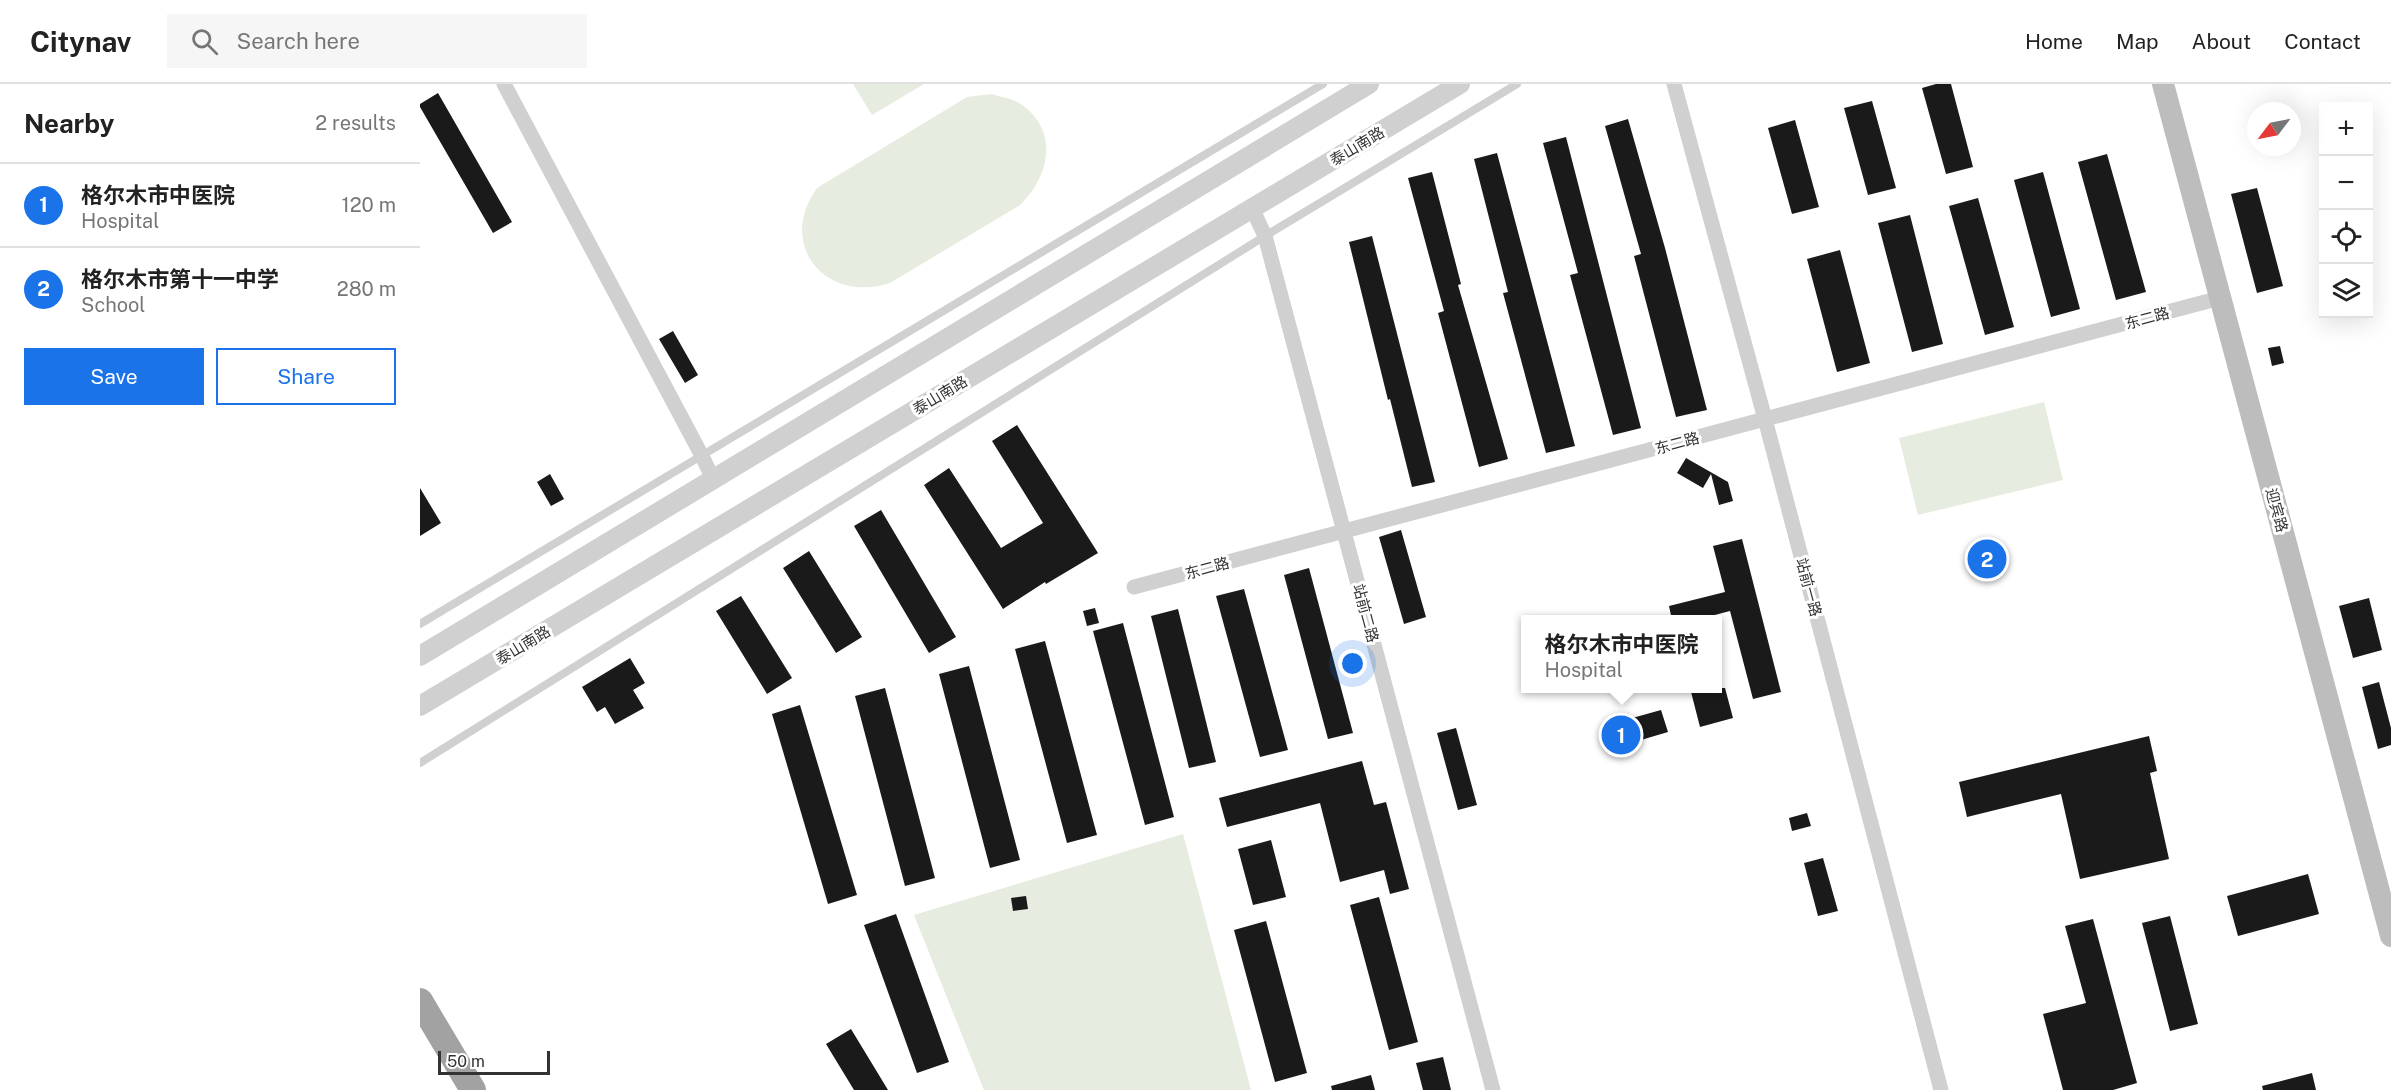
<!DOCTYPE html>
<html lang="en">
<head>
<meta charset="utf-8">
<style>
	:root { --surface:#fff; --page:#f6f6f6; --text:#222; --muted:#767676; --line:#e0e0e0; --accent:#1a73e8 }
	body { margin:0; font-family:"Public Sans","Noto Sans SC",sans-serif; background:var(--page); color:var(--text) }
	.controls { position:absolute; right:18px; top:18px; display:grid; overflow:hidden; border-radius:0px; box-shadow:0 6px 24px #0002 }
	.controls button { width:54px; height:54px; display:grid; place-items:center; padding:0; border:0; border-bottom:2px solid var(--line); background:var(--surface); color:var(--text); font:30px sans-serif }
	.compass { position:absolute; left:1827px; top:18px; width:54px; height:54px; border-radius:50%; background:var(--surface); box-shadow:0 6px 24px #0002; rotate:238deg }
	.scale { position:absolute; left:18px; bottom:15px; width:112px; box-sizing:border-box; padding-left:6px; border:3px solid #333; border-top:0; font-size:16px; line-height:21px; white-space:nowrap; color:#333; -webkit-text-stroke:4px #fff; paint-order:stroke }
	.you { position:absolute; left:933px; top:580px; width:21px; height:21px; margin:-15px; border:4px solid #fff; border-radius:50%; background:#1a73e8; box-shadow:0 0 0 9px #1a73e833 }
	.badge { display:grid; place-items:center; width:39px; height:39px; border-radius:50%; background:var(--accent); color:#fff; font-size:20px; font-weight:700 }
	.pin { position:absolute; translate:-50% -50%; border:3px solid #fff; box-shadow:0 2px 6px #0006 }
	.popup { position:absolute; left:1101px; top:531px; width:201px; height:78px; box-sizing:border-box; display:grid; place-content:center; border-radius:0px; background:var(--surface); filter:drop-shadow(0 2px 4px #0005); font-size:20px; white-space:nowrap; color:var(--muted) }
	.popup b { font-size:22px; color:var(--text) }
	.popup::after { content:''; position:absolute; left:50%; top:100%; margin-left:-12px; border:12px solid transparent; border-top-color:var(--surface) }
	.list { margin:0; padding:0; list-style:none }
	h2 { display:flex; justify-content:space-between; align-items:center; height:78px; margin:0; padding:0 24px; font-size:26px }
	h2 small { font-size:20px; font-weight:400; color:var(--muted) }
	.list li { display:grid; grid-template-columns:39px 1fr auto; gap:18px; align-items:center; box-sizing:border-box; height:84px; padding:0 24px; border-top:2px solid var(--line) }
	.list b { display:block; font-size:22px; white-space:nowrap }
	.list p { margin:0; font-size:20px; white-space:nowrap; color:var(--muted) }
	.list em { font-size:20px; font-style:normal; color:var(--muted) }
	.actions { display:flex; gap:12px; padding:18px 24px }
	.actions a { flex:1; padding:14px 0; border:2px solid var(--accent); border-radius:0px; text-align:center; font-size:21px; color:var(--accent) }
	.actions .main { background:var(--accent); color:#fff }
	.icon { flex:none; width:33px; height:33px; fill:none; stroke:currentColor; stroke-width:2; stroke-linecap:round; stroke-linejoin:round }
	.map { position:relative; flex:none; width:1971px; height:1006px; overflow:hidden }
	header { display:flex; align-items:center; gap:36px; box-sizing:border-box; height:84px; padding:0 30px; background:var(--surface); border-bottom:2px solid var(--line) }
	header strong { font-size:28px }
	nav { display:flex; gap:33px; margin-inline-start:auto; font-size:21px }
	.search { width:420px; height:54px; background:var(--page); display:flex; align-items:center; gap:15px; box-sizing:border-box; padding:0 21px; border-radius:0px; color:var(--muted); font-size:22px }
	main { display:flex }
	aside { flex:1; background:var(--surface) }
	.map>svg:first-child { display:block }
	.green { fill:#e6ecdf }
	.building { fill:#1a1a1a }
	.lines { fill:none; stroke-linecap:round; stroke-linejoin:round }
	.service { stroke:#d0d0d0; stroke-width:8 }
	.minor { stroke:#d0d0d0; stroke-width:15 }
	.tertiary { stroke:#d0d0d0; stroke-width:20 }
	.secondary { stroke:#bdbdbd; stroke-width:22 }
	.trunk { stroke:#a2a2a2; stroke-width:26 }
	.labels { text-anchor:middle; dominant-baseline:central; stroke-width:6; stroke-linejoin:round; paint-order:stroke }
	.street-label { font-size:15px; fill:#333; stroke:#fff }
</style>
</head>
<body>
<header>
<strong>Citynav</strong>
<div class="search"><svg class="icon" aria-label="search" viewBox="0 0 24 24"><circle cx="10" cy="10" r="6"/><path d="M15 15l6 6"/></svg>Search here</div>
<nav><a>Home</a><a>Map</a><a>About</a><a>Contact</a></nav>
</header>
<main>
<aside>
<h2>Nearby<small>2 results</small></h2>
<ul class="list">
<li><span class="badge">1</span><div><b>格尔木市中医院</b><p>Hospital</p></div><em>120 m</em></li>
<li><span class="badge">2</span><div><b>格尔木市第十一中学</b><p>School</p></div><em>280 m</em></li>
</ul>
<div class="actions"><a class="main">Save</a><a>Share</a></div>
</aside>
<div class="map">
<svg width="1971" height="1006" viewBox="0 0 1971 1006">
	<rect width="100%" height="100%" fill="#fff"/>
	<!-- green -->
	<path class="green" d="M 433,0 L 504,0 L 452,31 Z
		M 572,10 C 580,13 591,14 599,19 C 640,45 630,92 600,121 L 470,199 C 406,220 356,161 397,104 L 547,13 Z
		M 1624,318 L 1643,396 L 1498,431 L 1479,354 Z
		M 763,750 L 831,1006 L 564,1006 L 494,831 Z"/>
	<!-- building -->
	<path class="building" d="M 1516,0 L 1531,0 L 1553,83 L 1526,90 L 1502,4 Z
		M 18,9 L 92,138 L 73,149 L 0,23 L 0,20 Z
		M 1452,17 L 1476,104 L 1448,111 L 1424,24 Z
		M 1208,35 L 1245,164 L 1287,326 L 1256,333 L 1214,172 L 1221,170 L 1185,42 Z
		M 1375,36 L 1399,123 L 1372,130 L 1348,44 Z
		M 1146,53 L 1221,344 L 1193,351 L 1150,191 L 1158,189 L 1123,59 Z
		M 1077,69 L 1155,362 L 1126,369 L 1083,209 L 1088,208 L 1054,75 Z
		M 1687,70 L 1726,208 L 1696,216 L 1658,78 Z
		M 1012,88 L 1041,200 L 1038,201 L 1088,375 L 1059,383 L 1018,229 L 1024,227 L 988,94 Z
		M 1623,88 L 1660,225 L 1631,233 L 1594,96 Z
		M 1837,104 L 1863,202 L 1837,209 L 1811,110 Z
		M 1558,114 L 1594,243 L 1565,251 L 1529,122 Z
		M 1490,131 L 1523,260 L 1492,268 L 1458,139 Z
		M 952,152 L 1015,398 L 992,403 L 970,315 L 968,316 L 929,158 Z
		M 1420,166 L 1450,279 L 1417,288 L 1387,175 Z
		M 253,247 L 278,291 L 265,299 L 239,255 Z
		M 1860,262 L 1864,279 L 1852,282 L 1848,264 Z
		M 597,341 L 678,469 L 626,500 L 625,498 L 583,525 L 504,401 L 529,384 L 581,464 L 623,439 L 572,357 Z
		M 1266,374 L 1308,398 L 1313,417 L 1299,421 L 1291,390 L 1283,404 L 1257,389 Z
		M 130,390 L 144,415 L 131,422 L 117,398 Z
		M 0,404 L 21,439 L 0,452 Z
		M 461,426 L 536,553 L 509,569 L 434,442 Z
		M 981,446 L 1006,533 L 984,540 L 959,453 Z
		M 1322,455 L 1361,608 L 1333,615 L 1310,527 L 1287,533 L 1287,536 L 1252,536 L 1249,522 L 1305,508 L 1293,462 Z
		M 389,467 L 442,553 L 416,569 L 363,484 Z
		M 889,484 L 933,649 L 908,655 L 864,491 Z
		M 824,505 L 868,666 L 840,673 L 796,512 Z
		M 321,512 L 372,594 L 347,610 L 296,527 Z
		M 1949,514 L 1962,566 L 1933,574 L 1919,522 Z
		M 675,524 L 679,539 L 667,542 L 663,527 Z
		M 758,525 L 796,678 L 769,684 L 731,532 Z
		M 703,539 L 754,733 L 725,741 L 673,547 Z
		M 625,557 L 677,751 L 647,759 L 595,565 Z
		M 210,574 L 225,599 L 213,606 L 224,624 L 195,640 L 185,623 L 177,628 L 162,603 Z
		M 549,582 L 600,776 L 570,784 L 519,590 Z
		M 1959,598 L 1971,644 L 1971,661 L 1958,665 L 1942,603 Z
		M 465,604 L 515,794 L 485,802 L 435,612 Z
		M 1270,604 L 1305,604 L 1313,634 L 1280,643 Z
		M 380,621 L 437,811 L 408,820 L 352,630 Z
		M 1241,626 L 1248,648 L 1204,661 L 1198,638 Z
		M 1036,644 L 1057,721 L 1038,726 L 1017,649 Z
		M 1729,652 L 1737,687 L 1730,689 L 1749,775 L 1660,795 L 1641,710 L 1547,733 L 1539,698 Z
		M 942,677 L 954,721 L 966,718 L 989,805 L 970,810 L 964,786 L 920,798 L 900,719 L 807,743 L 799,714 Z
		M 1387,729 L 1391,742 L 1372,747 L 1369,734 Z
		M 851,756 L 866,813 L 833,821 L 818,765 Z
		M 1403,774 L 1418,827 L 1398,832 L 1384,779 Z
		M 1888,790 L 1899,830 L 1818,852 L 1807,812 Z
		M 606,812 L 608,825 L 593,827 L 591,814 Z
		M 959,813 L 998,958 L 969,966 L 930,821 Z
		M 476,830 L 529,978 L 497,989 L 444,841 Z
		M 1750,832 L 1778,940 L 1750,947 L 1722,839 Z
		M 1673,835 L 1717,999 L 1693,1006 L 1643,1006 L 1623,930 L 1666,919 L 1645,842 Z
		M 846,837 L 887,989 L 855,998 L 814,846 Z
		M 431,945 L 468,1006 L 434,1006 L 406,960 Z
		M 1023,973 L 1031,1006 L 1003,1006 L 996,979 Z
		M 1892,989 L 1896,1006 L 1843,1006 L 1842,1002 Z
		M 951,991 L 955,1006 L 912,1006 L 911,1002 Z"/>
	<g class="lines">
		<!-- service -->
		<path class="service" d="M 0,540 L 903,0
			M 0,679 L 845,152 L 1097,0"/>
		<!-- minor -->
		<path class="minor" d="M 84,0 L 282,372 L 293,395
			M 1254,0 L 1345,335 L 1521,1006
			M 832,124 L 845,152 L 1073,1006
			M 714,503 L 1800,214"/>
		<!-- tertiary -->
		<path class="tertiary" d="M 0,572 L 949,0
			M 0,622 L 1040,0"/>
		<!-- secondary -->
		<path class="secondary" d="M 1743,0 L 1971,852"/>
		<!-- trunk -->
		<path class="trunk" d="M 0,917 L 53,1006"/>
	</g>
	<g class="labels">
		<!-- street labels -->
		<g class="street-label">
			<text transform="translate(937 62) rotate(-31)">泰山南路</text>
			<text transform="translate(1727 234) rotate(-15)">东二路</text>
			<text transform="translate(520 311) rotate(-31)">泰山南路</text>
			<text transform="translate(1257 359) rotate(-15)">东二路</text>
			<text transform="translate(1857 426) rotate(75)">迎宾路</text>
			<text transform="translate(787 484) rotate(-15)">东二路</text>
			<text transform="translate(1389 503) rotate(75)">站前一路</text>
			<text transform="translate(946 529) rotate(75)">站前二路</text>
			<text transform="translate(103 561) rotate(-31)">泰山南路</text>
		</g>
	</g>
</svg>
<div class="controls">
<button>+</button>
<button>−</button>
<button><svg class="icon" aria-label="locate" viewBox="0 0 24 24"><circle cx="12" cy="12" r="6"/><path d="M12 2v4M12 18v4M2 12h4M18 12h4"/></svg></button>
<button><svg class="icon" aria-label="layers" viewBox="0 0 24 24"><path d="M12 4l9 5-9 5-9-5zM3 14l9 5 9-5"/></svg></button>
</div>
<svg class="compass" viewBox="-18 -18 36 36"><path d="M0-13l5 13h-10z" fill="#e53935"/><path d="M0 13l5-13h-10z" fill="#767676"/></svg>
<div class="scale">50 m</div>
<div class="you"></div>
<div class="pin badge" style="left:1201px;top:651px">1</div>
<div class="popup"><b>格尔木市中医院</b>Hospital</div>
<div class="pin badge" style="left:1567px;top:475px">2</div>
</div>
</main>
</body>
</html>
